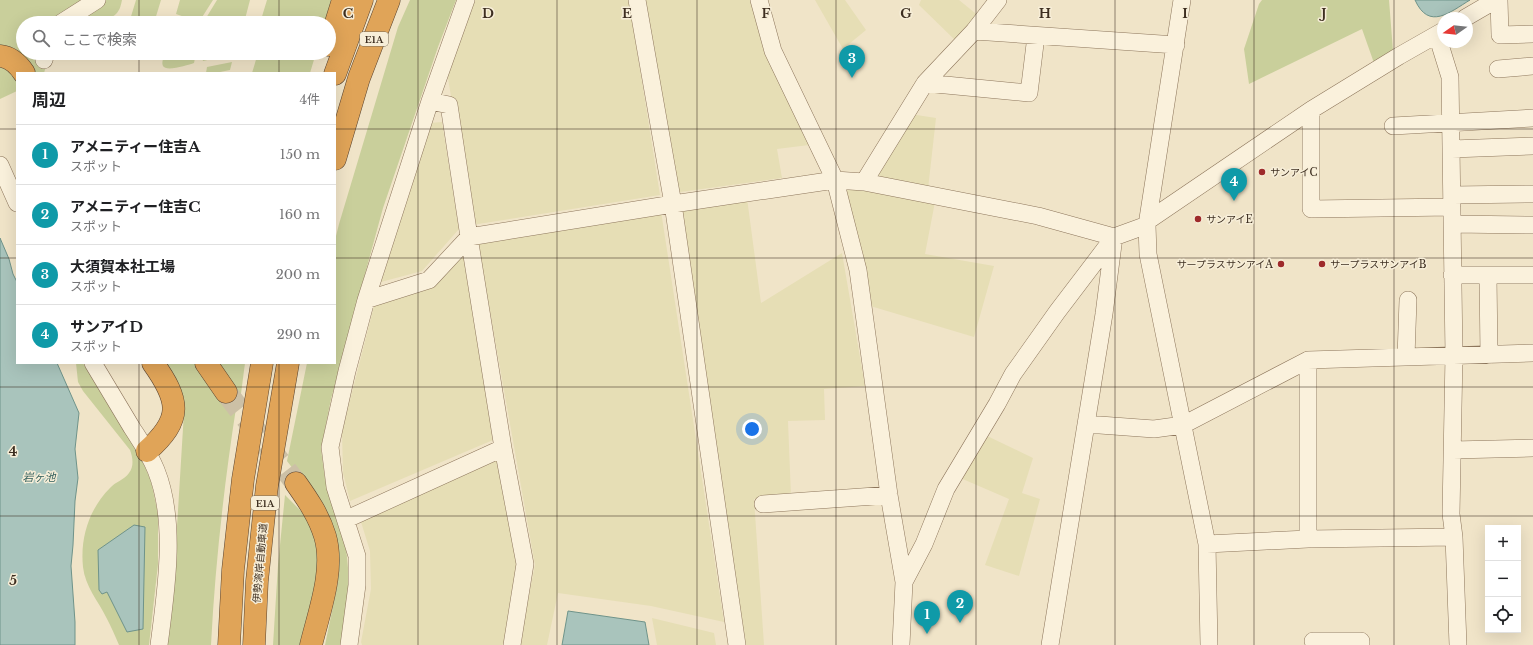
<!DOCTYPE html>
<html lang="ja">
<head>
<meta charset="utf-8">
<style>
	:root { --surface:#fff; --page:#f6f6f6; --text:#202124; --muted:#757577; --line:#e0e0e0; --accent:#9e2a2b }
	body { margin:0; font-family:"Libre Baskerville","Noto Sans JP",serif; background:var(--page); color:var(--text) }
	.controls { position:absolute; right:12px; bottom:12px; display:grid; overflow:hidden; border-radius:0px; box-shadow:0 4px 16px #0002 }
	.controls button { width:36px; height:36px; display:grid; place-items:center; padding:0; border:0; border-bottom:1px solid var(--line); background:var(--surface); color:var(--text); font:20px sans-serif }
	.compass { position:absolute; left:1437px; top:12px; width:36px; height:36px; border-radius:50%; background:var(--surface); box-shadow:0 4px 16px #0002; rotate:256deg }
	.you { position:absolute; left:752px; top:429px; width:14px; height:14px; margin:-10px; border:3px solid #fff; border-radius:50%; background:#1a73e8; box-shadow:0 0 0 6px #1a73e833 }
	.badge { display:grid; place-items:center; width:26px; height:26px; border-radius:50%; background:var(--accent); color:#fff; font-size:13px; font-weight:700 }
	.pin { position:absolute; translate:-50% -33px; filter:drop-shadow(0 1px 2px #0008) }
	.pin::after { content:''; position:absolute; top:21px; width:14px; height:12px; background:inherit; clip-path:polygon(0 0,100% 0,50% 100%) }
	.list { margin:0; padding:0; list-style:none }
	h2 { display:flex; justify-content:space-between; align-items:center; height:52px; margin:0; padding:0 16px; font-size:17px }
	h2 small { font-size:13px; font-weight:400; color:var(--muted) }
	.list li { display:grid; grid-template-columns:26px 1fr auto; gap:12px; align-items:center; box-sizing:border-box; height:60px; padding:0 16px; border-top:1px solid var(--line) }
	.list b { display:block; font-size:15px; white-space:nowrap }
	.list p { margin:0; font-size:13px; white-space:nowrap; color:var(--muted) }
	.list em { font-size:13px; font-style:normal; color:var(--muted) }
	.icon { flex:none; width:22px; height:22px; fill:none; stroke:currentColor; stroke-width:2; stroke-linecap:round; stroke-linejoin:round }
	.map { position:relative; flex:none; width:1533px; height:645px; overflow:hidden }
	.search { position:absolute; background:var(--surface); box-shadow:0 4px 16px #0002; left:16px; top:16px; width:320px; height:44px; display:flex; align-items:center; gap:10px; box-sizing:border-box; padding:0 14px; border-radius:22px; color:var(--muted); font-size:15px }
	.panel { position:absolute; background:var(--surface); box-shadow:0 4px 16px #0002; left:16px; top:72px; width:320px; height:292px; border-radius:0px }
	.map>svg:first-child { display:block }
	.farmland { fill:#e6deb5 }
	.green { fill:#c9cf9b }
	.water { fill:#a9c4bc; stroke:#6f938a }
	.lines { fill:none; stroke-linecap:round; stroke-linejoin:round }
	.highway-tunnel { stroke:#ccc0a6; stroke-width:22; stroke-dasharray:22 11; stroke-linecap:butt }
	.minor-casing { stroke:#8d765c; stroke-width:18 }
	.highway-casing { stroke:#5b4430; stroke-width:23 }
	.minor { stroke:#faf1dc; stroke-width:17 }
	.highway { stroke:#e0a458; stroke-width:22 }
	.grid { fill:none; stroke:#3d2e20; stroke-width:1; stroke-opacity:0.55 }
	.poi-dot { fill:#9e2a2b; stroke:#f7eed8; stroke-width:1.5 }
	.labels { text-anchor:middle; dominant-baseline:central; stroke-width:3; stroke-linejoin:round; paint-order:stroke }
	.shield { fill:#f7eed8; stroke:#756857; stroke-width:1 }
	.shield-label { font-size:9px; font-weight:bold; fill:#3d2e20 }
	.poi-label { font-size:10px; fill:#3d2e20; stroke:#f7eed8; text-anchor:start }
	.street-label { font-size:10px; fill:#3d2e20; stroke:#f7eed8 }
	.water-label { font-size:11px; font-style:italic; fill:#2f5d5a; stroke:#f7eed8 }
	.grid-label { font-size:13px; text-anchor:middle; font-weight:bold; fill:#3d2e20; stroke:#f7eed8; stroke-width:3; stroke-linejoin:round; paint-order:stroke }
</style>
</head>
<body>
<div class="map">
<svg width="1533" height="645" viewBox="0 0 1533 645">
	<rect width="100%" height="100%" fill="#f0e4c8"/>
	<!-- farmland -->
	<path class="farmland" d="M 472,0 L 629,0 L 660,195 L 472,225 L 447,72 Z
		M 641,0 L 752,0 L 809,145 L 777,149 L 782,178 L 673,193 Z
		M 815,0 L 845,0 L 866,30 L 843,49 Z
		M 921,0 L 959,0 L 980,17 L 956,41 L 919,5 Z
		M 910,114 L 936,118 L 928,189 L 872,178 Z
		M 442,122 L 459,229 L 422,271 L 381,282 L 430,123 Z
		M 838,183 L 935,202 L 925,254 L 994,266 L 974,337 L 867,305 Z
		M 747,198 L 761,303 L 842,253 L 865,386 L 824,389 L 825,420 L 788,421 L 791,496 L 754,499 L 764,645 L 746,645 L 677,205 Z
		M 661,211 L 724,622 L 651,606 L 558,593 L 547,645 L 519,645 L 535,565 L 477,238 Z
		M 462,247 L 493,440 L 350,501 L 343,473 L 342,432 L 376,298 L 430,283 Z
		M 983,434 L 1033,458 L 1022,493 L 1040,499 L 1019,576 L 985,565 L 1009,499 L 958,477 Z
		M 500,449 L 522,564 L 508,642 L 502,645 L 362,645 L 361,642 L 371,589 L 370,551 L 357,509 Z
		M 652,618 L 714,633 L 716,645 L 657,645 Z"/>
	<!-- green -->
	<path class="green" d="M 0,0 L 122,0 C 121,5 120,10 116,14 C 104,26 41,23 23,23 L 23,53 L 50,53 L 44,73 L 17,73 L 17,91 L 0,99 Z
		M 136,0 L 161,0 L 154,23 L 129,23 Z
		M 180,0 L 213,0 L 199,22 L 176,14 Z
		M 217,0 L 250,0 L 244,23 L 203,23 Z
		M 267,0 L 332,0 L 325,23 L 260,23 Z
		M 410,0 L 456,0 L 438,47 L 383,208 L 331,399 L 321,449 L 325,479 L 346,547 L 349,578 L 342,645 L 325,645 L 338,582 L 338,545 L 322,507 L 287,461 L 307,363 L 335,363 L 335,240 L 339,224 L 398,27 Z
		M 1262,0 L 1389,0 L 1393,51 L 1374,63 L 1362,29 L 1249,84 L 1244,49 L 1259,4 Z
		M 165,53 L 196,53 L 194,63 C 188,65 166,72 163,66 C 161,62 164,57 165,53 Z
		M 201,53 L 233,53 L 229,55 L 203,61 Z
		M 258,53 L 316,53 L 310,73 L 252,73 Z
		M 232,62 L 230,70 L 215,73 L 206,73 L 207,67 Z
		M 76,363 L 83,363 L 141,458 L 151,481 L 158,514 L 158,564 L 149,645 L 119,645 C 115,636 111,626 106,617 C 98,601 85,586 83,567 C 80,538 89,509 110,488 C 115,482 124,480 129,473 C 134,466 133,458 130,450 L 83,391 L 78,382 Z
		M 166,363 L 245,363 L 239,409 L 236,408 C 224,486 215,566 211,645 L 165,645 L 174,576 L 184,412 Z
		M 285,495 L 306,516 L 319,540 L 321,568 L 303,645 L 273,645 L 278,565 Z"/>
	<!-- water -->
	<path class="water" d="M 1415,0 L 1470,0 C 1450,12 1429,31 1415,0 Z
		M 0,238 L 9,259 L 13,274 L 17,282 L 17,363 L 57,363 L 79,413 L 75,449 L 78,478 L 75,501 L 73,545 L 71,566 L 75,622 L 75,645 L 0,645 Z
		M 134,525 L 145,527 L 143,629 L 127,632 L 107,592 L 102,594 L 99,590 L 98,550 Z
		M 568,611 L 645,622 L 649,645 L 562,645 Z"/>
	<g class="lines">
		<!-- highway-tunnel -->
		<path class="highway-tunnel" d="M 226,392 L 296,483"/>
		<defs>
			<path id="minor" d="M 637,0 L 673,204 L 737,645
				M 1182,0 L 1147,225 L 1148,254 L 1207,544 L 1209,645
				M 1499,0 L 1500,35 L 1533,34
				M 1465,18 L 1496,0
				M 61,23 L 97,0
				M 974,31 L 1176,45
				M 1437,35 L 1450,77 L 1454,355 L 1451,514 L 1454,537 L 1458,645
				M 44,60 L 46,53
				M 1498,69 L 1533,66
				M 925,83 L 1029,93 L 1036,36
				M 430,101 L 449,105 L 469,237 L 503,448 L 525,564 L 512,645
				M 1311,110 L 1311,209 L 1452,207
				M 1393,126 L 1533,118
				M 1452,149 L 1533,146
				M 0,165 L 17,203
				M 864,182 L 925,83 L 974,31 L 998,0
				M 1453,195 L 1533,194
				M 1149,220 L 1311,110 L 1399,56 L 1443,31
				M 1453,224 L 1533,225
				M 1452,275 L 1533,275
				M 1488,276 L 1489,355
				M 366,300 L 429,280 L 469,237 L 673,204 L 835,180 L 773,51 L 759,0
				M 1406,357 L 1408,300
				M 93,363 C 106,385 119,406 132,428 C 141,442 150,455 156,470 C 177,522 166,591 159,645
				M 1086,424 L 1154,429 L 1183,425 L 1308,360 L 1533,353
				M 1453,450 L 1533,448
				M 763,504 L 889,495
				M 347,519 L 503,448
				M 1308,539 L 1308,360
				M 1207,544 L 1308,539 L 1454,537
				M 904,582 L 924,544 L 946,489 L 997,404 L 1013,374 L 1057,312 L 1114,237 L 1147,225
				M 1313,641 L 1361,641 L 1361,645
				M 349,645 L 357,585 L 357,556 L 335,487 L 330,447 L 347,371 L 366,300 L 430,101 L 466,0
				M 901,645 L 904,582 L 889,495 L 858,270 L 835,180 L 864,182 L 1038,216 L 1114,237
				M 1050,645 L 1104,314 L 1114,237"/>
			<path id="highway" d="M 329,45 L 343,0
				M 0,56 C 11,57 18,64 24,73
				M 335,74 L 362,0
				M 335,159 L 359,78 L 389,0
				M 206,363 L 226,392
				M 147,451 C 183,419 180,401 153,363
				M 296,483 C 308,500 319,516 325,536 C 335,570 319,612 311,645
				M 229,645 L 233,570 L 243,479 L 262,363
				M 254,645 L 257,581 L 267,486 L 288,363"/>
		</defs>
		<!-- minor casing -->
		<use href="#minor" class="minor-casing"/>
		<!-- highway casing -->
		<use href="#highway" class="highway-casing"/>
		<!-- minor -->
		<use href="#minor" class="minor"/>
		<!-- highway -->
		<use href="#highway" class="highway"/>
	</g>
	<!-- grid -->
	<path class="grid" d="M 139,0 L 139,23M 279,0 L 279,23M 418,0 L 418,645M 557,0 L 557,645M 697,0 L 697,645M 836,0 L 836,645M 976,0 L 976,645M 1115,0 L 1115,645M 1254,0 L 1254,645M 1394,0 L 1394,645M 139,53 L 139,73M 279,53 L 279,73M 0,129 L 17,129M 335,129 L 1533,129M 0,258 L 17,258M 335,258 L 1533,258M 139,363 L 139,645M 279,363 L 279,645M 0,387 L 1533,387M 0,516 L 1533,516"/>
	<!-- markers -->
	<g class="poi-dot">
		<circle cx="1262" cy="172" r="4"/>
		<circle cx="1198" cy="219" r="4"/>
		<circle cx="1281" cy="264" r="4"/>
		<circle cx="1322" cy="264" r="4"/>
	</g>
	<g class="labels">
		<!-- shield labels -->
		<g class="shield">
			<rect x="360" y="32" width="28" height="14" rx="3"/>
			<rect x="251" y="496" width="28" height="14" rx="3"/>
		</g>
		<g class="shield-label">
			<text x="374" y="39">E1A</text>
			<text x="265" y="503">E1A</text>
		</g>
		<!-- poi labels -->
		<g class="poi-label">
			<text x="1270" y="172">サンアイC</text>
			<text x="1206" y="219">サンアイE</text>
			<text x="1273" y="264" text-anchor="end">サープラスサンアイA</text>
			<text x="1330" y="264">サープラスサンアイB</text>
		</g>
		<!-- street labels -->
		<g class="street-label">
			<text transform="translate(260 563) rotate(-85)">伊勢湾岸自動車道</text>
		</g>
		<!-- water labels -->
		<g class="water-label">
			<text x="39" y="477">岩ヶ池</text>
		</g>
	</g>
	<g class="grid-label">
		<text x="348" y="18">C</text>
		<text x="488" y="18">D</text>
		<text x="627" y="18">E</text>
		<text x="766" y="18">F</text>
		<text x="906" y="18">G</text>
		<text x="1045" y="18">H</text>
		<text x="1185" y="18">I</text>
		<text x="1324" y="18">J</text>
		<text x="13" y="456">4</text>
		<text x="13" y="585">5</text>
	</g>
</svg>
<div class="controls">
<button>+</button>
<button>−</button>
<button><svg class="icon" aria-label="locate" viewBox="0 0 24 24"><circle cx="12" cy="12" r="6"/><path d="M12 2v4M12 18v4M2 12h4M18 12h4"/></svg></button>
</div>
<svg class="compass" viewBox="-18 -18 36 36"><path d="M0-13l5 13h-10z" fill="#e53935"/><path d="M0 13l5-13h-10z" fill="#757577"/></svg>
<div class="you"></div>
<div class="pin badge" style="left:927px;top:634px;background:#0f9aa8">1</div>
<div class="pin badge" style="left:960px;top:623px;background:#0f9aa8">2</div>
<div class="pin badge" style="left:852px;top:78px;background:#0f9aa8">3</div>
<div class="pin badge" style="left:1234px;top:201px;background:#0f9aa8">4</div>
<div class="search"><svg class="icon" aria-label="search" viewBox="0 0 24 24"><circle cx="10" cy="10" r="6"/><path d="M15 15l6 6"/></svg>ここで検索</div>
<section class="panel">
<h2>周辺<small>4件</small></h2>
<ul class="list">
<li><span class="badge" style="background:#0f9aa8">1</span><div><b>アメニティー住吉A</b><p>スポット</p></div><em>150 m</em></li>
<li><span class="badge" style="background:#0f9aa8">2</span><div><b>アメニティー住吉C</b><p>スポット</p></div><em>160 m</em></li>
<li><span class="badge" style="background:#0f9aa8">3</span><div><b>大須賀本社工場</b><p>スポット</p></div><em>200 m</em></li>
<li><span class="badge" style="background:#0f9aa8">4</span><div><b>サンアイD</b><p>スポット</p></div><em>290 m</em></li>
</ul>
</section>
</div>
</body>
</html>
